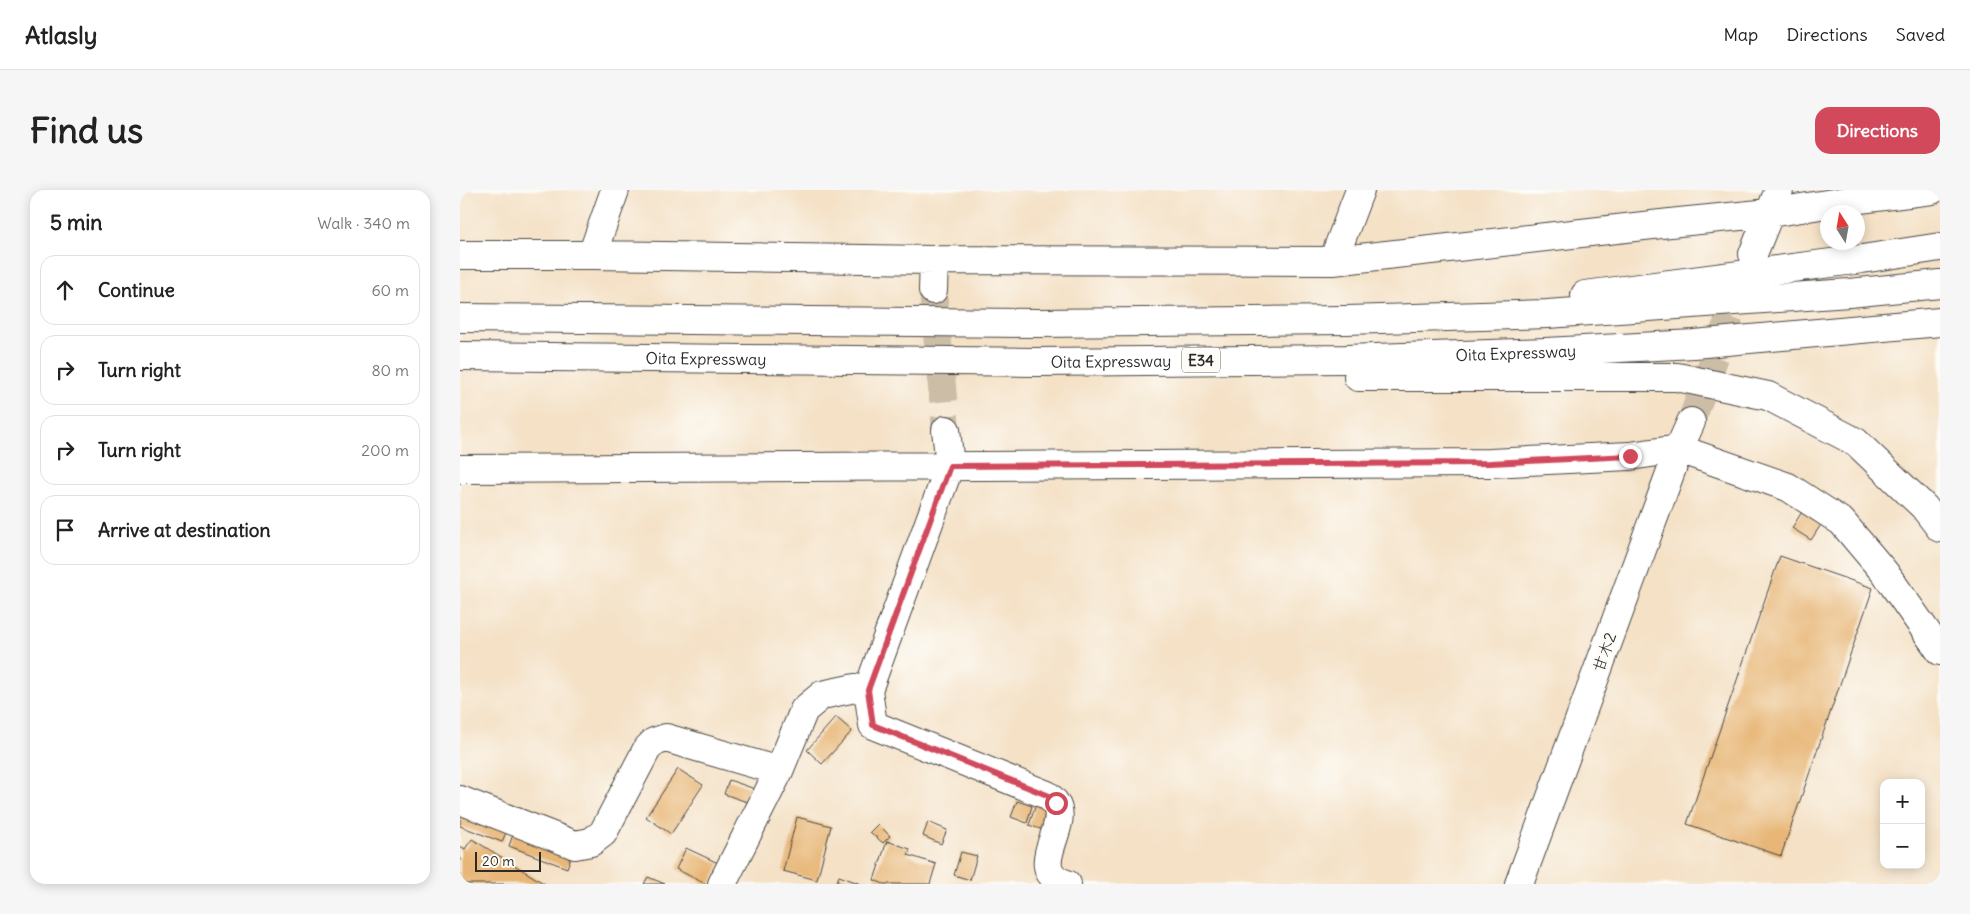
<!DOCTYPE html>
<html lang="en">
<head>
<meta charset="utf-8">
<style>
	:root { --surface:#fff; --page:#f6f6f6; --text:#222; --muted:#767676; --line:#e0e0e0; --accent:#d1495b }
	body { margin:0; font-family:Delius,"Klee One",sans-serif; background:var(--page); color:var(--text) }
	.controls { position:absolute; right:15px; bottom:15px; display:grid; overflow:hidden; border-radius:10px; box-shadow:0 2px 12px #0003 }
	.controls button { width:45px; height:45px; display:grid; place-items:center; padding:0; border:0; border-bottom:1px solid var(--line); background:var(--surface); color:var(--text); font:25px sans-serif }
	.compass { position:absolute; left:1360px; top:15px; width:45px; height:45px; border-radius:50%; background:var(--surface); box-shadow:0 2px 12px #0003; rotate:349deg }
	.scale { position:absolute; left:15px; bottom:12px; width:66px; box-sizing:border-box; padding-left:5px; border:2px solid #2b2b2b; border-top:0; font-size:14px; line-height:18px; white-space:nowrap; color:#2b2b2b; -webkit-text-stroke:4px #fdfcf7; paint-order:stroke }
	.stop { position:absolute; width:15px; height:15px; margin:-11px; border:4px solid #d1495b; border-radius:50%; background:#fff }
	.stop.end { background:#d1495b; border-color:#fff; box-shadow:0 1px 5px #0008 }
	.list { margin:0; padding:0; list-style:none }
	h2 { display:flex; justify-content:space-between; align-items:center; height:65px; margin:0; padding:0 20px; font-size:21px }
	h2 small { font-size:16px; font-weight:400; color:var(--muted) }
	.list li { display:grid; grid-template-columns:32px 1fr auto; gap:15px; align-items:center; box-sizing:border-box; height:70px; margin:0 10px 10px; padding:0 10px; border:1px solid var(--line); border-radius:15px }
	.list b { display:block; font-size:19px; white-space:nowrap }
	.list em { font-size:16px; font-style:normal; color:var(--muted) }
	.icon { flex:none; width:28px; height:28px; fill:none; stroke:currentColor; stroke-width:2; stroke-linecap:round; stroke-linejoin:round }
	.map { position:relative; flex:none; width:1480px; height:694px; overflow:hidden; border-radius:15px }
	header { display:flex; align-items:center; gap:30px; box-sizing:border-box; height:70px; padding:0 25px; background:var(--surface); border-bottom:1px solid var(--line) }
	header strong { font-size:24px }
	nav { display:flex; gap:28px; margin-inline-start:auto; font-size:18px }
	.intro { display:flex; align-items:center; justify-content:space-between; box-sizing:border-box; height:120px; padding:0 30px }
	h1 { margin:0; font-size:35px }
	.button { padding:12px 22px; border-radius:15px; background:var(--accent); color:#fff; font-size:18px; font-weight:700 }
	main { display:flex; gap:30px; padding:0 30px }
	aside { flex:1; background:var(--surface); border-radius:15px; box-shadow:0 2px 12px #0003 }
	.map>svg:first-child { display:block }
	.building { fill:#e8b778 }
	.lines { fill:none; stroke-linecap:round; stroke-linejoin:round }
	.minor-tunnel { stroke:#ccbda7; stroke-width:28; stroke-dasharray:28 14; stroke-linecap:butt }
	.minor-casing { stroke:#494642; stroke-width:30 }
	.highway-casing { stroke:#494642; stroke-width:30 }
	.minor { stroke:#fff; stroke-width:28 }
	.highway { stroke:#fff; stroke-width:28 }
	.route { stroke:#d1495b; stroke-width:6 }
	.labels { text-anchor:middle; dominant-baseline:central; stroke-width:5; stroke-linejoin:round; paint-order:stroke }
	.shield { fill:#fdfcf7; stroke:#6a6a68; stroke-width:1 }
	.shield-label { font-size:15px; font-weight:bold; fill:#2b2b2b }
	.street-label { font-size:16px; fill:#2b2b2b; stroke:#fdfcf7 }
</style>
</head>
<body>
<header>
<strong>Atlasly</strong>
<nav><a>Map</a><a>Directions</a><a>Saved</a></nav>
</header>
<div class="intro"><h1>Find us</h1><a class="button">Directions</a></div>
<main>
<aside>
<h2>5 min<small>Walk · 340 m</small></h2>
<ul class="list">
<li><svg class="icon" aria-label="ahead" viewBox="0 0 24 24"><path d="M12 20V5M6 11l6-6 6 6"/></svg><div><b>Continue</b></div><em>60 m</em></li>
<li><svg class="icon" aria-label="right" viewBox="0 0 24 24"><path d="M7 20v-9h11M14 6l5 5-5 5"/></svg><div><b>Turn right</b></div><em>80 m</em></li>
<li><svg class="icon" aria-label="right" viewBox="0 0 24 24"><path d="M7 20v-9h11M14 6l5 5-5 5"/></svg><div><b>Turn right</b></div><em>200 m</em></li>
<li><svg class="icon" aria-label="arrive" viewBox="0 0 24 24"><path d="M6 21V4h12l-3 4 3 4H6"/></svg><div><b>Arrive at destination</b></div></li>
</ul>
</aside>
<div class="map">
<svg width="1480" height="694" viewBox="0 0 1480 694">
	<rect width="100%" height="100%" fill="#fdfcf7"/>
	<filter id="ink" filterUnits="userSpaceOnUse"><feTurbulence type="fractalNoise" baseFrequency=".02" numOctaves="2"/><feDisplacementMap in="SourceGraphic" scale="10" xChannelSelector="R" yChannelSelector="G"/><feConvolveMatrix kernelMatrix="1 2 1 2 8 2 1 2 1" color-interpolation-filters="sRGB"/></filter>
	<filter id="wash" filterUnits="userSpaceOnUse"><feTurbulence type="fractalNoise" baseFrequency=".0096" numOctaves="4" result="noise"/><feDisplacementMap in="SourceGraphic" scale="20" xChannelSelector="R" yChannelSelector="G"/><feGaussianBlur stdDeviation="1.12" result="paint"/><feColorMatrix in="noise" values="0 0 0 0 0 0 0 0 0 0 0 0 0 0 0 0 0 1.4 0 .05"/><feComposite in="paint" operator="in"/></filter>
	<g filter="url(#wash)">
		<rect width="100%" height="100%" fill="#f4e1c6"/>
		<g id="blocks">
			<!-- building -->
			<path class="building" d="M 1343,320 L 1362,333 L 1351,350 L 1332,338 Z
				M 1320,366 L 1413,398 L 1321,666 L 1227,634 Z
				M 376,527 L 392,541 L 362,574 L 347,560 Z
				M 218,579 L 243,595 L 211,644 L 186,627 Z
				M 269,590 L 295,599 L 290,613 L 264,604 Z
				M 557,611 L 572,616 L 567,633 L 551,627 Z
				M 577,612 L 591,617 L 583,640 L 569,635 Z
				M 0,622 L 47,640 L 42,652 L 0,636 Z
				M 337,627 L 371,636 L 357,690 L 323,681 Z
				M 468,632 L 487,640 L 481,654 L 463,646 Z
				M 418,634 L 430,646 L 423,653 L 410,642 Z
				M 55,639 L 113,661 L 107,678 L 49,656 Z
				M 12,649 L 85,694 L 0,694 L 0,656 L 5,659 Z
				M 427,651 L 450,659 L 448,665 L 476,674 L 470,694 L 424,694 L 414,690 Z
				M 226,658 L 260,674 L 250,694 L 246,694 L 216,679 Z
				M 501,662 L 517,666 L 510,690 L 494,685 Z
				M 379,686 L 401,694 L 376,694 Z
				M 188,687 L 205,694 L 184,694 Z"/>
		</g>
	</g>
	<g filter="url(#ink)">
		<use href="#blocks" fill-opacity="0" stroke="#494642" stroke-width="1"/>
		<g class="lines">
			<!-- minor-tunnel -->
			<path class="minor-tunnel" d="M 473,100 L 486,240
				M 1231,232 L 1283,90"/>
			<defs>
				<path id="minor" d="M 1293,64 L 1319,0
					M 0,65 L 132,65 L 474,70 L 873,71 L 1219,32 L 1310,23 L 1392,10 L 1472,0
					M 132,65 L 155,0
					M 873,71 L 900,0
					M 473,100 L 474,70
					M 486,240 L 490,275 L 408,500 L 413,535 L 587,605 C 589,607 593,610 595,613 C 612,637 562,680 607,694
					M 0,279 L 1030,273 L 1170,266 L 1219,259 L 1328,297 L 1382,332 L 1425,383 L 1480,461
					M 0,610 L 115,655 L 131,652 L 143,643 L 187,559 L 194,552 L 206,548 L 319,581
					M 262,694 L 319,581 L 344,520 L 362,505 L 395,498 L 408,500
					M 1059,694 L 1219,259 L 1231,232"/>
				<g id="highway">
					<path d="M 1125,105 L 1402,69 L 1480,57"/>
					<path d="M 0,128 L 578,133 L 887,130 L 1087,124 L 1389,103 L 1480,94"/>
					<path id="s1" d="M 0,166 L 578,172 L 886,169 L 1086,162 L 1234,154 L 1480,132"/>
					<path d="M 898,187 L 1217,187 L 1308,206 L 1396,252 L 1464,317 L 1480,338"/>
				</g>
			</defs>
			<!-- minor casing -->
			<use href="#minor" class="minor-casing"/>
			<!-- highway casing -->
			<use href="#highway" class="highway-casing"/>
			<!-- minor -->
			<use href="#minor" class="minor"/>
			<!-- highway -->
			<use href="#highway" class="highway"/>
		</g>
	</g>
	<g class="lines" filter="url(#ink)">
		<!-- route -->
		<path class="route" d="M 596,613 L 587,605 L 413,535 L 408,500 L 490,276 L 1030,273 L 1170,266"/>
	</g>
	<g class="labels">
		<!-- shield labels -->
		<rect class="shield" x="722" y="157.5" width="38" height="25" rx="4"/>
		<g class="shield-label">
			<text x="741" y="170">E34</text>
		</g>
		<!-- street labels -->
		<g class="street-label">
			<text stroke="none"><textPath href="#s1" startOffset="1056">Oita Expressway</textPath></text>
			<text stroke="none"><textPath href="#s1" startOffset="246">Oita Expressway</textPath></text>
			<text stroke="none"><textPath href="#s1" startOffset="651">Oita Expressway</textPath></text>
			<text transform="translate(1144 462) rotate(-70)">甘木2</text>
		</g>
	</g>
</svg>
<div class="controls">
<button>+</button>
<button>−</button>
</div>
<svg class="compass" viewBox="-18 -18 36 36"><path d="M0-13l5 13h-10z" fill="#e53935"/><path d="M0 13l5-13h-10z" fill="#767676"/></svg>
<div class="scale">20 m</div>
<div class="stop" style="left:596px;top:613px"></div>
<div class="stop end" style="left:1170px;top:266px"></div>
</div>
</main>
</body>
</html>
